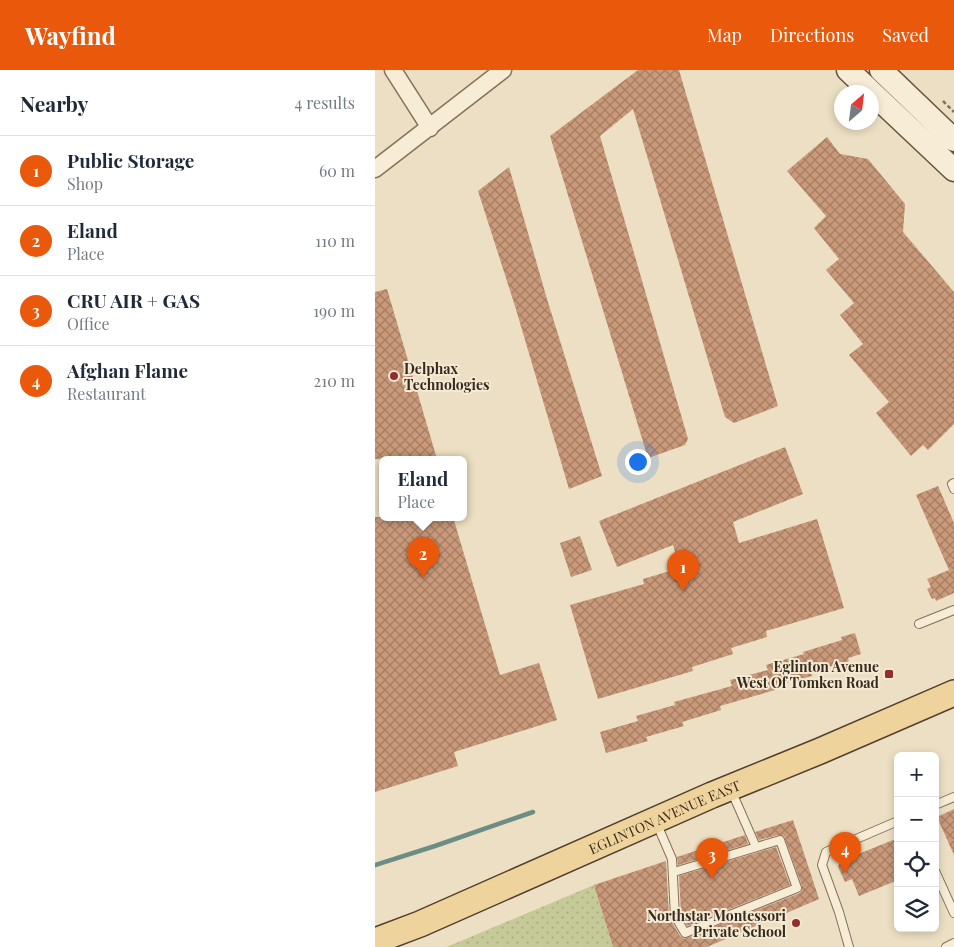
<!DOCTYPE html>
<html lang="en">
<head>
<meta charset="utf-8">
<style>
	:root { --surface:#fff; --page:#f6f6f7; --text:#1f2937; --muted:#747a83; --line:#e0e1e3; --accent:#ea580c }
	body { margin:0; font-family:"Playfair Display",serif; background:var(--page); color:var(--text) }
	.controls { position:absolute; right:15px; bottom:15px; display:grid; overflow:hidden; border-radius:8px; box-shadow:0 2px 8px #0003 }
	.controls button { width:45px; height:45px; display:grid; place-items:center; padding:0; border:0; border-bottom:1px solid var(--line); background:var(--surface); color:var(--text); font:25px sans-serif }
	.compass { position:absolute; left:459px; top:15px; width:45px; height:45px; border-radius:50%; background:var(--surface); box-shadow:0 2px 8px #0003; rotate:28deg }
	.you { position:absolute; left:262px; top:391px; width:18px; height:18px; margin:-12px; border:4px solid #fff; border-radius:50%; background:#1a73e8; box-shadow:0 0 0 8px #1a73e833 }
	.badge { display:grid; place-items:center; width:32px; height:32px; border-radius:50%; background:var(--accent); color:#fff; font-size:16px; font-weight:700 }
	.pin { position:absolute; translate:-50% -41px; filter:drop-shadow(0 1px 2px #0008) }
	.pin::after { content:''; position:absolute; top:26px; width:18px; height:15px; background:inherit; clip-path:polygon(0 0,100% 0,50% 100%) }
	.popup { position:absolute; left:4px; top:386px; width:88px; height:65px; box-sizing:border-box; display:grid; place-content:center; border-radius:8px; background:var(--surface); filter:drop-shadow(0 1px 4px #0005); font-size:16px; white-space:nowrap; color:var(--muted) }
	.popup b { font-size:19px; color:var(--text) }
	.popup::after { content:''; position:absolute; left:50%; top:100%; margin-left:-10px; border:10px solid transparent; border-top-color:var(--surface) }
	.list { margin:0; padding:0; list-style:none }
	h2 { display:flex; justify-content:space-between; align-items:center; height:65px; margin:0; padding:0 20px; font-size:21px }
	h2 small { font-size:16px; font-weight:400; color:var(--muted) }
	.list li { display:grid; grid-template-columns:32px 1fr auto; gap:15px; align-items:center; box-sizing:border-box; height:70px; padding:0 20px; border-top:1px solid var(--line) }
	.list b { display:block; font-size:19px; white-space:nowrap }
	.list p { margin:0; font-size:16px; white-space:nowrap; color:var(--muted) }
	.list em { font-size:16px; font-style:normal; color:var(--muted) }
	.icon { flex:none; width:28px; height:28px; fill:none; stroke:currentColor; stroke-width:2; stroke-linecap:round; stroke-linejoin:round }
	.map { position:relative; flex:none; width:579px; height:877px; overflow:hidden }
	header { display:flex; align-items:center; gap:30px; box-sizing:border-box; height:70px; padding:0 25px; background:var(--accent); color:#fff }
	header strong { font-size:24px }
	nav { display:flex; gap:28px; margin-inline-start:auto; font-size:18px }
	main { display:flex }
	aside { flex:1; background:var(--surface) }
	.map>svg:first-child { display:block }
	.grass { fill:url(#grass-dots) }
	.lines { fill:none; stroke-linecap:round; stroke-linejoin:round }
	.stream { stroke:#6c8d84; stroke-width:4.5 }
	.building { fill:url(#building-cross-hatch) }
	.service-casing { stroke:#86715b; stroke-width:10 }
	.minor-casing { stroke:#86715b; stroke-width:19 }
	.secondary-casing { stroke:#67523e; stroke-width:25 }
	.primary-casing { stroke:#533f2f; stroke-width:28 }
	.path { stroke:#86715b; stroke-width:2.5; stroke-dasharray:4 2.5; stroke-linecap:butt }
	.service { stroke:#f7edd6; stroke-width:8 }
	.minor { stroke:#f7edd6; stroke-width:16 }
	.secondary { stroke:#f7edd6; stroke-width:22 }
	.primary { stroke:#eed39c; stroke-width:25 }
	.poi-dot { fill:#922d30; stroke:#f4e9d2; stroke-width:2 }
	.labels { text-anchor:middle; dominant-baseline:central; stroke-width:4; stroke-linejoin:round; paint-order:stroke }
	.poi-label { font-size:14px; font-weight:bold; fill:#36291e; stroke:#f4e9d2; text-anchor:end }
	.street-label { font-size:14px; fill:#36291e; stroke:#f4e9d2 }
</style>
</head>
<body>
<header>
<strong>Wayfind</strong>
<nav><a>Map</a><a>Directions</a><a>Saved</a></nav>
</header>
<main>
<aside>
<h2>Nearby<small>4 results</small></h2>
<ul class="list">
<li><span class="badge">1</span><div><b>Public Storage</b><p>Shop</p></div><em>60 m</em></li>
<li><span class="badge">2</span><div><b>Eland</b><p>Place</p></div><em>110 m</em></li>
<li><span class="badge">3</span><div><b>CRU AIR + GAS</b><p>Office</p></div><em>190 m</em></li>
<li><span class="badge">4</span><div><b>Afghan Flame</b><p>Restaurant</p></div><em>210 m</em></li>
</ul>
</aside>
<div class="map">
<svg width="579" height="877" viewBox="0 0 579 877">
	<defs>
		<pattern id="grass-dots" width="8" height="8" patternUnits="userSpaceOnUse" patternTransform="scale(1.25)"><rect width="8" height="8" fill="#c5ca98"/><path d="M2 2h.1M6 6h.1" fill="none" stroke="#aaae83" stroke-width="1.8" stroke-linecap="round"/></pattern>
		<pattern id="building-cross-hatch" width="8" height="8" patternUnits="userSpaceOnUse" patternTransform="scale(1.25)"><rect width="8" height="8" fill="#c9997a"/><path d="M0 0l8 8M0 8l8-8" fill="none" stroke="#a47d63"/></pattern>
	</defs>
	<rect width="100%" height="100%" fill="#ecdfc3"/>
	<!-- grass -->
	<path class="grass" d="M 219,815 L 238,877 L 71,877 L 86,871 Z"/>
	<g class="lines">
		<!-- stream -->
		<path class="stream" d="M 0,795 L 60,776 L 158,742"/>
	</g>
	<!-- building -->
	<path class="building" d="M 263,0 L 304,0 L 403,336 L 359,353 L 350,347 L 258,39 L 225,66 L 313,369 L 310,375 L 273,388 L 175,66 Z
		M 452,67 L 465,84 L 493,89 L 530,134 L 528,162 L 579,222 L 579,354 L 553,380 L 548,375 L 536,386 L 501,343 L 514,332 L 474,285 L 488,274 L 465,245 L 479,233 L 451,200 L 464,189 L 439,158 L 451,146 L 412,101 Z
		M 134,97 L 172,229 L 227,406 L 194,419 L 140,236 L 103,121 Z
		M 12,219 L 62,389 L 0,389 L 0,222 Z
		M 410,377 L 428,424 L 358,452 L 364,473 L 442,449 L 469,538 L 391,561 L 392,567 L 356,578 L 358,584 L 317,597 L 318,601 L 223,629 L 195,535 L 269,514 L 268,509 L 305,498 L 298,475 L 242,497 L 224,451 Z
		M 563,416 L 579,453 L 579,523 L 561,531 L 560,528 L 557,529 L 552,519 L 556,517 L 552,509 L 574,500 L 541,425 Z
		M 0,447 L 78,447 L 125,605 L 164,593 L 182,650 L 79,682 L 83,696 L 0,722 Z
		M 205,466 L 217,500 L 196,507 L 185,473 Z
		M 480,563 L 486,584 L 473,588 L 474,591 L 436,602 L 437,606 L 399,616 L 400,620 L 345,636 L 346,640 L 307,652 L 309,656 L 271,667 L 273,671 L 231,683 L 225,662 L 263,651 L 261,646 L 300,635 L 299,632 L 357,616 L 355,610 L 393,600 L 391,595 L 429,584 L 428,582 L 467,570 L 466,567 Z
		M 579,739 L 579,785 L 562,747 Z
		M 418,750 L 444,829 L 332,877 L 238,877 L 219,815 L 291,791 L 294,847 L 305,866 L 309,869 L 425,823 L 427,819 L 427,816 L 409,766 L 403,765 L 384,770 L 380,762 Z
		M 370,765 L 373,774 L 303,795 L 302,787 Z
		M 523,768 L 523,810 L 484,826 L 477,809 L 470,812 L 463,797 L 466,791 Z
		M 401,777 L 415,815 L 312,856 L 306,844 L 304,806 Z"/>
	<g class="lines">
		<defs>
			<path id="service" d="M 579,413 L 577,414 L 579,419
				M 544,554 L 579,540
				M 356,720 L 381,777
				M 560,735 L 579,727
				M 281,752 L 297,789 L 300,846 L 310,863 L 422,818 L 405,770 L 299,802
				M 560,801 L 579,843
				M 474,877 L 464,842 L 447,795 L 451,782 L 523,751
				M 571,877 L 579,873"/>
			<path id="minor" d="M 18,0 L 55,58
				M 0,99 L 128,0"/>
			<path id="secondary" d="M 473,0 L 579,100
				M 506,0 L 579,70"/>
			<g id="primary">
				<path id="s1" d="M 0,871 L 45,854 L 337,725 L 445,681 L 579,623"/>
			</g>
		</defs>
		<!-- service casing -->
		<use href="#service" class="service-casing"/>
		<!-- minor casing -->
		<use href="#minor" class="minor-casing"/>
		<!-- secondary casing -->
		<use href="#secondary" class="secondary-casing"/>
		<!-- primary casing -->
		<use href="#primary" class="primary-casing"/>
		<!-- path -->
		<path class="path" d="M 568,31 L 579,42"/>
		<!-- service -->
		<use href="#service" class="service"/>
		<!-- minor -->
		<use href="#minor" class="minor"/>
		<!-- secondary -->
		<use href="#secondary" class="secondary"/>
		<!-- primary -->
		<use href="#primary" class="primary"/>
	</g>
	<!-- markers -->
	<g class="poi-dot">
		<circle cx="19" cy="306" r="5"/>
		<rect x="509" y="599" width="10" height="10" rx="2.5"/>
		<circle cx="421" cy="853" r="5"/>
	</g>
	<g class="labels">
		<!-- poi labels -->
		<g class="poi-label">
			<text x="29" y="298" text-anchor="start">Delphax<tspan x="29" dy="16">Technologies</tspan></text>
			<text x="504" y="596">Eglinton Avenue<tspan x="504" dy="16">West Of Tomken Road</tspan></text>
			<text x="411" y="845">Northstar Montessori<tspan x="411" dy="16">Private School</tspan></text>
		</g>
		<!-- street labels -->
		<g class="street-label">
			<text stroke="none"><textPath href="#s1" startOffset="315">EGLINTON AVENUE EAST</textPath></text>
		</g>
	</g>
</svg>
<div class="controls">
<button>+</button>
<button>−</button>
<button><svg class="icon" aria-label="locate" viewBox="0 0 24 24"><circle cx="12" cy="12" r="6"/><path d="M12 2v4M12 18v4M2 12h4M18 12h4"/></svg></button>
<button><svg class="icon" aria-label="layers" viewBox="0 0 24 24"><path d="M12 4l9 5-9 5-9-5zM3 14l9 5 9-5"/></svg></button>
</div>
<svg class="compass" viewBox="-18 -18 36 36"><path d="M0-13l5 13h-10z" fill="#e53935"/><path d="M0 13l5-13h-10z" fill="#747a83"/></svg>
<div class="you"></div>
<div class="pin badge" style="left:308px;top:521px">1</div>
<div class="pin badge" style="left:48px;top:508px">2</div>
<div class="popup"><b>Eland</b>Place</div>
<div class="pin badge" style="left:337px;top:809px">3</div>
<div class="pin badge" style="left:470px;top:803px">4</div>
</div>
</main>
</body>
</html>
